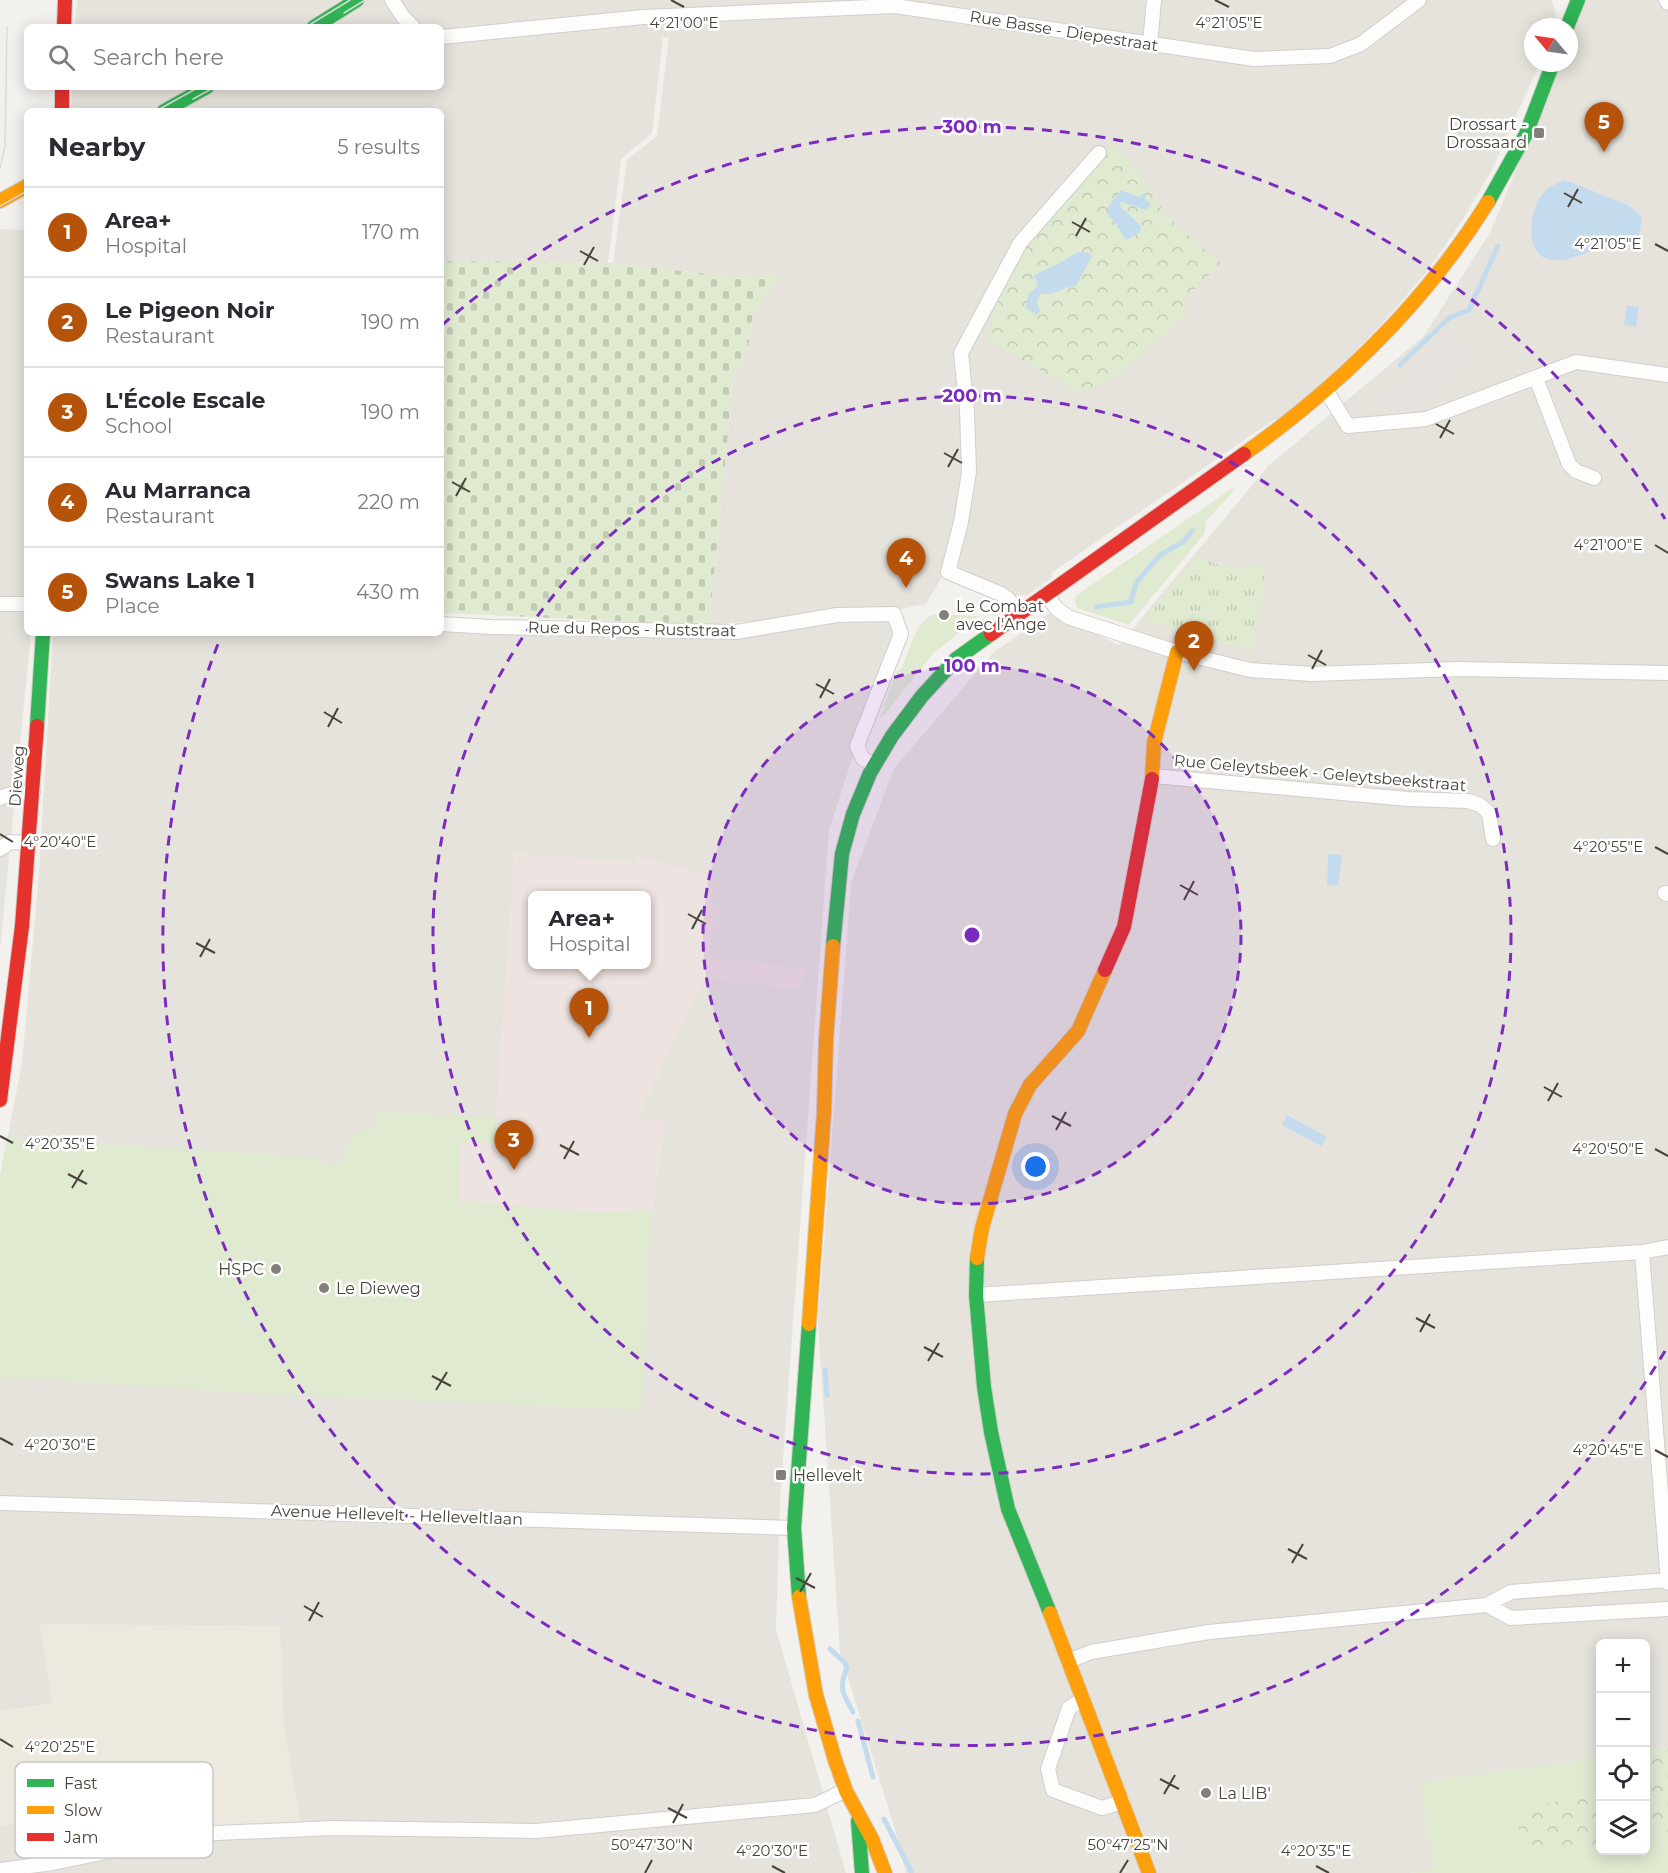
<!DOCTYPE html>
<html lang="en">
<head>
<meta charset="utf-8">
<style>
	:root { --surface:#fff; --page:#f2f2f3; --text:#2b2b33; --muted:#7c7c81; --line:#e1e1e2; --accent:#b45309 }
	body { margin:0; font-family:Montserrat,sans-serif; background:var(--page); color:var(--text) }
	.controls { position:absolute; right:18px; bottom:18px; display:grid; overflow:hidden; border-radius:9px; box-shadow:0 3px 15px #0003 }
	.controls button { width:54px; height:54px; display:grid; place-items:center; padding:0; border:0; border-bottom:2px solid var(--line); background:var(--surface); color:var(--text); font:30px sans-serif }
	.compass { position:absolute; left:1524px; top:18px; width:54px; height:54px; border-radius:50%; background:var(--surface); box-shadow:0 3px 15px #0003; rotate:299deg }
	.you { position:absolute; left:1036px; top:1167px; width:21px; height:21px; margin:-15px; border:4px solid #fff; border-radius:50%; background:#1a73e8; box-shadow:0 0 0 9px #1a73e833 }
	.badge { display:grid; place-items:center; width:39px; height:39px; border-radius:50%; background:var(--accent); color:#fff; font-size:20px; font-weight:700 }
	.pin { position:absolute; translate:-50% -50px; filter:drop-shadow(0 2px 3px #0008) }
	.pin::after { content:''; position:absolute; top:32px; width:21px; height:18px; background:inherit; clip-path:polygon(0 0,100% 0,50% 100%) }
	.popup { position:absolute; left:528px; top:891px; width:123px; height:78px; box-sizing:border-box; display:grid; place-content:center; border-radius:9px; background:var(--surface); filter:drop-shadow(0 2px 4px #0005); font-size:20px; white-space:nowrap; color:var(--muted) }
	.popup b { font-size:22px; color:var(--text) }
	.popup::after { content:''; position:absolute; left:50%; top:100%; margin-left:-12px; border:12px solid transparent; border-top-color:var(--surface) }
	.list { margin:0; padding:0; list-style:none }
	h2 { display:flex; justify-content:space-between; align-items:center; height:78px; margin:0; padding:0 24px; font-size:26px }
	h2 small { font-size:20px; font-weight:400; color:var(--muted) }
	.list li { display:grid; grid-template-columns:39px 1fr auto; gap:18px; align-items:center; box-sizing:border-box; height:90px; padding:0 24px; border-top:2px solid var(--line) }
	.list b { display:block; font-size:22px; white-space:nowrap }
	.list p { margin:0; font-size:20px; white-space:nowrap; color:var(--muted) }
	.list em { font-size:20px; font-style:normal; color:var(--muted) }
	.icon { flex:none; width:33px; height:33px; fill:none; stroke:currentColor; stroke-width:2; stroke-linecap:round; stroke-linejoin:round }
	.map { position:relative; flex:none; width:1668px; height:1873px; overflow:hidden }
	.search { position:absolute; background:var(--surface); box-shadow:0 3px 15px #0003; left:24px; top:24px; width:420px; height:66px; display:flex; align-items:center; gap:15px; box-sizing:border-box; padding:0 21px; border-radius:9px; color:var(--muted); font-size:22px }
	.panel { position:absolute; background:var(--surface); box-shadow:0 3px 15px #0003; left:24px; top:108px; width:420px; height:528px; border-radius:9px }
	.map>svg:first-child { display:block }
	.residential { fill:#e6e3dd; fill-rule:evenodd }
	.education { fill:#ede9de }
	.medical { fill:#ede3e0; fill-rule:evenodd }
	.grass { fill:#e0ead1 }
	.forest { fill:url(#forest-crowns) }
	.cemetery { fill:url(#cemetery-stones) }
	.park { fill:url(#park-tufts) }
	.parking { fill:#e5e2df }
	.water { fill:#c3dbed }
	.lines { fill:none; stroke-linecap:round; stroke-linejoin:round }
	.stream { stroke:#c3dbed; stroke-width:5 }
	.street-casing { stroke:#d1cfcc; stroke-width:16 }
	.fast-casing { stroke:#d2cec5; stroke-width:16 }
	.slow-casing { stroke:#d2cec5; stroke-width:16 }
	.jam-casing { stroke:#d2cec5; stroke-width:16 }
	.street { stroke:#fdfdfc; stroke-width:14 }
	.fast { stroke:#30b455; stroke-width:14 }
	.slow { stroke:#ff9f0a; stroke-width:14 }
	.jam { stroke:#e5322d; stroke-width:14 }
	.tram { stroke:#dbdbda; stroke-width:1.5 }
	.ticks { fill:none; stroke:#49433a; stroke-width:2 }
	.ring { fill:none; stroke:#7b2cbf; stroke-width:3; stroke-dasharray:10 8 }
	.poi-dot { fill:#848079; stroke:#fff; stroke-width:2 }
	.labels { text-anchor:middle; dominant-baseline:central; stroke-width:5; stroke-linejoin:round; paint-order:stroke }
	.street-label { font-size:16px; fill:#49433a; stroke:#fff }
	.poi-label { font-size:16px; fill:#49433a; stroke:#fff; text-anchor:start }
	.key { fill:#fff; stroke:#c8c7c4; stroke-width:1.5 }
	.key-label { font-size:16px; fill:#49433a }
	.ticks-label { font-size:15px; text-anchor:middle; fill:#49433a; stroke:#fff; stroke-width:5; stroke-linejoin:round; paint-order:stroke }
	.centre { fill:#7b2cbf; stroke:#fff; stroke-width:3 }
	.ring-label { font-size:18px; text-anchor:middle; font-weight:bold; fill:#7b2cbf; stroke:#fff; stroke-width:5; stroke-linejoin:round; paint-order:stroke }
</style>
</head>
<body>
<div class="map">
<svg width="1668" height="1873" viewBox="0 0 1668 1873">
	<defs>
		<pattern id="forest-crowns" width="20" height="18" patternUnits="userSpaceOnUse" patternTransform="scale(1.5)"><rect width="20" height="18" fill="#e0ead1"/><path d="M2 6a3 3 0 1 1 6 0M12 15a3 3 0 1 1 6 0" fill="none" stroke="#c2cab4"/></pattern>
		<pattern id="cemetery-stones" width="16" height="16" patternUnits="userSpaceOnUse" patternTransform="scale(1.5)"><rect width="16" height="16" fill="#e0ead1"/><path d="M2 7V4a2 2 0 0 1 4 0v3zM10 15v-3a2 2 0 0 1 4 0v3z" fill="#c2cab4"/></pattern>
		<pattern id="park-tufts" width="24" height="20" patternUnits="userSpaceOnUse" patternTransform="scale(1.5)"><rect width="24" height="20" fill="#e0ead1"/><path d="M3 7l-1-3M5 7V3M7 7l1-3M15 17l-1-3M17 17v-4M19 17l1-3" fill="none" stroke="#c2cab4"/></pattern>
	</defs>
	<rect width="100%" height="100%" fill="#f3f1ee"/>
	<!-- residential -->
	<path class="residential" d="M 77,0 L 1552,0 L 1557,20 L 1554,27 L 1533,27 L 1533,63 L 1540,63 L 1492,170 L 1463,219 L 1431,266 L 1396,308 L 1358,349 L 1278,423 L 1275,419 L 1051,573 L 1053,577 L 1027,595 L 1011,596 L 949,565 L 926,604 L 900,609 L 709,625 L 734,372 L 743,362 L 749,341 L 753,313 L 781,275 L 725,276 L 613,263 L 627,160 L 657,136 L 669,37 L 663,37 L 652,133 L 621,159 L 608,263 L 441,261 L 441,111 L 71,111 L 72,87 L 441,87 L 441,27 L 75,27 Z
		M 1586,0 L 1668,0 L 1668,1748 L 1646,1751 L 1646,1644 L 1600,1644 L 1600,1757 L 1421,1782 L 1433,1869 L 1410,1873 L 906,1873 L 898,1839 L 840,1652 L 818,1323 L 851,883 L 894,768 L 994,652 L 1051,612 L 1119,645 L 1269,465 L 1423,337 L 1490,233 L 1560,63 L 1569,63 L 1569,42 Z
		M 0,229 L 27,230 L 27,633 L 31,633 L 0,950 Z
		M 879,618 L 888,622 L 892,632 L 891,639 L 829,830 L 780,1501 L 776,1629 L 846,1873 L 0,1873 L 0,1176 L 22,1063 L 39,874 L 53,633 L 441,633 L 441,629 L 727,636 ZM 532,896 L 646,896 L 646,964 L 532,964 Z"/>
	<!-- education -->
	<path class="education" d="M 40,1624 L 280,1626 L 284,1728 L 301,1822 L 240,1824 L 74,1851 L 68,1814 L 0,1826 L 0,1711 L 52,1703 Z"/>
	<!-- medical -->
	<path class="medical" d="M 514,853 L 634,862 L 637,856 L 712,876 L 711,905 L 719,907 L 718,931 L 712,931 L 709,957 L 805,968 L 803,990 L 705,979 L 637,1119 L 666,1121 L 653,1209 L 606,1213 L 458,1201 L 460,1145 L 472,1141 L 496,1143 L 498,1131 L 496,1118 ZM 532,896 L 646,896 L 646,964 L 532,964 Z"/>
	<!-- grass -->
	<path class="grass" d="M 1234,487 L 1232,493 L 1205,522 L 1205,533 L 1129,625 L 1077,608 L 1075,600 L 1077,595 Z
		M 936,614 L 979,616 L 933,654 L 884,715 L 880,717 L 897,671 L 902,668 C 909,651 916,618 936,614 Z
		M 374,1111 L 496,1118 L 498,1131 L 496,1144 L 472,1141 L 460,1145 L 458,1201 L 606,1213 L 653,1209 L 648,1259 L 642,1410 L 284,1395 L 0,1377 L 0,1175 L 7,1138 L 301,1156 L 324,1160 L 324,1163 L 333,1164 L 334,1161 L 344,1161 L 345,1146 L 349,1146 L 349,1137 L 373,1127 Z
		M 1600,1757 L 1600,1795 L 1517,1807 L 1522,1853 L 1600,1845 L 1600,1850 L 1646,1850 L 1646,1840 L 1668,1838 L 1668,1873 L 1410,1873 L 1433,1868 L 1421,1782 Z"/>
	<!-- forest -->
	<path class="forest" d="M 1114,144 L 1139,171 L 1167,217 L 1221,263 L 1184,299 L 1188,314 L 1115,377 L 1083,394 L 988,342 L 996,299 L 1033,236 Z
		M 1668,1748 L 1668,1838 L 1646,1840 L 1646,1751 Z
		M 1600,1795 L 1600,1845 L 1521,1853 L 1517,1807 Z"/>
	<!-- cemetery -->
	<path class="cemetery" d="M 441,261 L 613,263 L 725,276 L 782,275 L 753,313 L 749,341 L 743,362 L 734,372 L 709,625 L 441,613 Z"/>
	<!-- park -->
	<path class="park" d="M 1199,556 C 1214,565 1234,571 1252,567 C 1258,566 1260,563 1266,564 L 1254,651 L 1143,620 L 1195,557 Z"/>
	<!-- parking -->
	<path class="parking" d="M 1446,327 L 1472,352 L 1449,383 L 1409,409 L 1377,405 L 1379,389 L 1397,390 Z"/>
	<!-- water -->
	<path class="water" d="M 1565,180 L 1628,205 L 1642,217 L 1638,244 C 1631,243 1622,242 1615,243 C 1595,246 1559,271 1540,255 C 1524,242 1532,204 1545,191 C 1550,186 1558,183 1565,180 Z
		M 1121,190 L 1139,197 L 1143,194 L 1146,195 L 1145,198 L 1151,205 L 1147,210 L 1120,202 L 1121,207 L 1142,227 L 1139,233 L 1126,240 L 1114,221 L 1107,214 L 1107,208 Z
		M 1078,252 L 1088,253 L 1092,256 L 1076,286 C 1064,286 1054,297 1041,293 L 1037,302 L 1040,311 L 1037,315 L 1026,308 L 1028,295 L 1038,286 L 1034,275 L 1056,265 Z
		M 1627,305 L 1639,307 L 1636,327 L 1624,325 Z
		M 1328,854 L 1342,855 L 1338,886 L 1327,885 Z
		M 1287,1115 L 1327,1137 L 1321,1146 L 1282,1125 Z"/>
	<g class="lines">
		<!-- stream -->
		<path class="stream" d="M 1400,365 L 1449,318 L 1469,310 L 1498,246
			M 1096,607 L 1131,602 L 1136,583 L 1160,555 L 1183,542 L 1192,531
			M 825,1370 L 827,1395
			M 830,1649 L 845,1663 L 847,1668 C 838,1689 843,1693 853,1712
			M 858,1721 L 873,1777
			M 884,1819 L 911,1871"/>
		<defs>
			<path id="street" d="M 392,0 L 403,17 L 413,27
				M 1666,0 L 1668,3
				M 441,37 L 643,17 L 895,6 L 1254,59 L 1330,56 L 1361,44 L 1419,0
				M 1150,44 L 1154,0
				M 1536,378 L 1569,464 L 1576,471 L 1594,478
				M 1327,392 L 1348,426 L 1426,419 L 1576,362 L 1668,375
				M 1046,594 L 1057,609 L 1068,617 L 1177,652 L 1250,670 L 1312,674 L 1458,669 L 1668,673
				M 0,604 L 27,604
				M 1019,613 L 1008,599 L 1001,594 L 948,572 L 961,522 L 969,472 L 967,411 L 961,353 L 1020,243 L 1099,153
				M 441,624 L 492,627 L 736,632 L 837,615 L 894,614 L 901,634 L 857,746 L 863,759 L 874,765
				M 1153,776 L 1408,799 L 1468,801 L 1480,805 L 1489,813 L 1493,839
				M 0,798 L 14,793 L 33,792
				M 0,849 L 10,842 L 29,843
				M 1665,893 L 1668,894
				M 1642,1252 L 1668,1583
				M 976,1295 L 1642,1252 L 1668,1247
				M 0,1503 L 794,1528
				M 1487,1605 L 1511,1618 L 1668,1609
				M 1069,1661 L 1091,1652 L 1209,1632 L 1487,1605 L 1511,1592 L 1668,1580
				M 1083,1699 L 1069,1708 L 1048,1769 L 1053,1790 L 1102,1808 L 1123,1802
				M 0,1870 L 53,1863 L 194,1834 L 334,1828 L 536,1831 L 815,1805 L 846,1790"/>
			<path id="fast" d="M 314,27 L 357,0
				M 1567,27 L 1578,0
				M 164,111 L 207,87
				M 1488,202 L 1526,134 L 1553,63
				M 37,726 L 43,633
				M 833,946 L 842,854 L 853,814 L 870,773 L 892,736 L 922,696 L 956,659 L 991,634
				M 977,1258 L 976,1295 L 984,1387 L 991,1432 L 1008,1509 L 1050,1613
				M 799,1597 L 794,1528 L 809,1324
				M 858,1821 L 862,1873"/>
			<path id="slow" d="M 0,201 L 27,186
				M 1244,454 C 1341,385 1425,303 1488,202
				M 1152,779 L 1154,743 L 1177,652
				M 977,1258 L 982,1228 L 1015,1114 L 1030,1085 L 1078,1031 L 1105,970
				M 809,1324 L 824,1113 L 826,1040 L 833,946
				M 799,1597 L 816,1695 L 835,1760 L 846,1791 L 872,1839 L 885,1873
				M 1050,1613 L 1149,1873"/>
			<path id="jam" d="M 64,27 L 65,0
				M 62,87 L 62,111
				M 991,634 L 1244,454
				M 1105,970 L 1124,927 L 1152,779
				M 0,1100 L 22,926 L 37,726"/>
		</defs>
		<!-- street casing -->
		<use href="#street" class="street-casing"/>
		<!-- fast casing -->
		<use href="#fast" class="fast-casing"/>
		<!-- slow casing -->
		<use href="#slow" class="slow-casing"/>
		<!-- jam casing -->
		<use href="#jam" class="jam-casing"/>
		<!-- street -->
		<use href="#street" class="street"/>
		<!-- fast -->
		<use href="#fast" class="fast"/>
		<!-- slow -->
		<use href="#slow" class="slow"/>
		<!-- jam -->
		<use href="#jam" class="jam"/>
		<!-- tram -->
		<path class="tram" d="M 344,13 L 365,0
			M 306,27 L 350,0
			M 193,99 L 215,87
			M 156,111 L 199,87
			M 0,168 L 5,147 L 7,27
			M 0,206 L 27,191"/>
	</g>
	<!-- ticks -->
	<path class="ticks" d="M 671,0 L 684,7M 1215,0 L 1229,7M 1564,193 L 1582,203M 1568,207 L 1578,189M 1072,222 L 1090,232M 1076,236 L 1086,218M 1655,244 L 1668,251M 580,251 L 598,261M 584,265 L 594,247M 1436,424 L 1454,434M 1440,438 L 1450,420M 944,453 L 962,463M 948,467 L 958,449M 452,482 L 470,492M 456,496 L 466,478M 1655,545 L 1668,553M 1308,655 L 1326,665M 1312,669 L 1322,650M 816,684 L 834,694M 820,698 L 830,679M 324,712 L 342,723M 328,727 L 338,708M 0,834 L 13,842M 1655,847 L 1668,854M 1180,885 L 1198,895M 1184,900 L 1194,881M 688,914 L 706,924M 692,929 L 702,910M 196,943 L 215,953M 200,957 L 210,939M 1544,1087 L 1562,1097M 1548,1101 L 1558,1083M 1052,1116 L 1071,1126M 1056,1130 L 1066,1112M 0,1136 L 13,1143M 560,1145 L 579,1155M 1655,1149 L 1668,1156M 564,1159 L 574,1141M 68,1174 L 87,1184M 72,1188 L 83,1170M 1416,1318 L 1435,1328M 1420,1332 L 1430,1314M 924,1347 L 943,1357M 928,1361 L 939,1343M 432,1376 L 451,1386M 436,1390 L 447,1372M 0,1438 L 13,1445M 1655,1450 L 1668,1457M 1288,1549 L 1307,1559M 1292,1563 L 1303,1544M 796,1578 L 815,1588M 800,1592 L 811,1573M 304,1606 L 323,1617M 309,1621 L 319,1602M 0,1739 L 13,1747M 1160,1779 L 1179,1789M 1164,1794 L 1175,1775M 668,1808 L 687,1818M 673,1823 L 683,1804M 772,1866 L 785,1873M 1316,1866 L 1329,1873M 645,1873 L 652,1860M 1120,1873 L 1128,1860"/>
	<!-- distance rings -->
	<circle cx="972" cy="935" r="269" fill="#7b2cbf" fill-opacity=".12"/>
	<g class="ring">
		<circle cx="972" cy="935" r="269"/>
		<circle cx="972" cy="935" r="539"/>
		<path d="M1665 1351A808 808 0 0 1 220 639M442 325A808 808 0 0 1 1665 519"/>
	</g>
	<!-- markers -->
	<g class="poi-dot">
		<rect x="1533" y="127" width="12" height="12" rx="3"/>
		<circle cx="944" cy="615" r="6"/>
		<circle cx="276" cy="1269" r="6"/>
		<circle cx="324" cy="1288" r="6"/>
		<rect x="775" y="1469" width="12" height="12" rx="3"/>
		<circle cx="1206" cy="1793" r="6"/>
	</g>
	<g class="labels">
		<!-- street labels -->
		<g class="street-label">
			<text transform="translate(1064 31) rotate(9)">Rue Basse - Diepestraat</text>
			<text transform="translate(632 629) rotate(1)">Rue du Repos - Ruststraat</text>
			<text transform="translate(1320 773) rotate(5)">Rue Geleytsbeek - Geleytsbeekstraat</text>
			<text transform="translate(17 776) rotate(-86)">Dieweg</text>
			<text transform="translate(397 1515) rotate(2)">Avenue Hellevelt - Helleveltlaan</text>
		</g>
		<!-- poi labels -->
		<g class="poi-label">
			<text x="1527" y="124" text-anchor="end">Drossart -<tspan x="1527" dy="18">Drossaard</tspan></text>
			<text x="956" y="606">Le Combat<tspan x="956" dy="18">avec l'Ange</tspan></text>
			<text x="264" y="1269" text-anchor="end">HSPC</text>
			<text x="336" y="1288">Le Dieweg</text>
			<text x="793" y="1475">Hellevelt</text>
			<text x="1218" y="1793">La LIB'</text>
		</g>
	</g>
	<!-- legend -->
	<rect x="15" y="1762" width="198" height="96" rx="9" class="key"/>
	<rect x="27" y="1779" width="27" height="8" fill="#30b455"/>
	<rect x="27" y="1806" width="27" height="8" fill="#ff9f0a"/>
	<rect x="27" y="1833" width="27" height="8" fill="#e5322d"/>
	<g class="key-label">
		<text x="64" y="1789">Fast</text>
		<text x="64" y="1816">Slow</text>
		<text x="64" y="1843">Jam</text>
	</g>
	<g class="ticks-label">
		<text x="684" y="28">4°21'00"E</text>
		<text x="1229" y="28">4°21'05"E</text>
		<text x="1608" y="249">4°21'05"E</text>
		<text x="1608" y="550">4°21'00"E</text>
		<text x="60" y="847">4°20'40"E</text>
		<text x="1608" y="852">4°20'55"E</text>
		<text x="60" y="1149">4°20'35"E</text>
		<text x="1608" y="1154">4°20'50"E</text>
		<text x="60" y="1450">4°20'30"E</text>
		<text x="1608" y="1455">4°20'45"E</text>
		<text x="60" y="1752">4°20'25"E</text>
		<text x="652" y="1850">50°47'30"N</text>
		<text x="1128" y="1850">50°47'25"N</text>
		<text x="772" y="1856">4°20'30"E</text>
		<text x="1316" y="1856">4°20'35"E</text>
	</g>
	<circle cx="972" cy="935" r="9" class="centre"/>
	<g class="ring-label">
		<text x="972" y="133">300 m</text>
		<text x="972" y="402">200 m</text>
		<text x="972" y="672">100 m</text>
	</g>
</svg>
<div class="controls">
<button>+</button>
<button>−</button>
<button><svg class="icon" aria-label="locate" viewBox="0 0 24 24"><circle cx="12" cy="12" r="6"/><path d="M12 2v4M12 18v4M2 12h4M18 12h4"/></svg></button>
<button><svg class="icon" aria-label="layers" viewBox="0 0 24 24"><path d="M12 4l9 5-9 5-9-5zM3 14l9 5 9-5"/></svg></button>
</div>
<svg class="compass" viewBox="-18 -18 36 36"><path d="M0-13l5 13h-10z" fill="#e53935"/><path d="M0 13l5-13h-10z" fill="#7c7c81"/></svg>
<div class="you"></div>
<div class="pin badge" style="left:589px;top:1038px">1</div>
<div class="popup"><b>Area+</b>Hospital</div>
<div class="pin badge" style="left:1194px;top:671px">2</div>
<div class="pin badge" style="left:514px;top:1170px">3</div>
<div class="pin badge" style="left:906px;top:588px">4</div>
<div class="pin badge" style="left:1604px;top:152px">5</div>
<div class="search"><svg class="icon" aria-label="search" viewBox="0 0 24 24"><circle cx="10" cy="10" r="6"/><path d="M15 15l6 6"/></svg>Search here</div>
<section class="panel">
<h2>Nearby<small>5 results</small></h2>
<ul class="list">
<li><span class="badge">1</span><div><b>Area+</b><p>Hospital</p></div><em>170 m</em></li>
<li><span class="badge">2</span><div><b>Le Pigeon Noir</b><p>Restaurant</p></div><em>190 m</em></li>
<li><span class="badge">3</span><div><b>L'École Escale</b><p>School</p></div><em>190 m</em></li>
<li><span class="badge">4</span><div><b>Au Marranca</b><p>Restaurant</p></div><em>220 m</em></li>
<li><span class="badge">5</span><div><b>Swans Lake 1</b><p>Place</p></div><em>430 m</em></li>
</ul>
</section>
</div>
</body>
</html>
